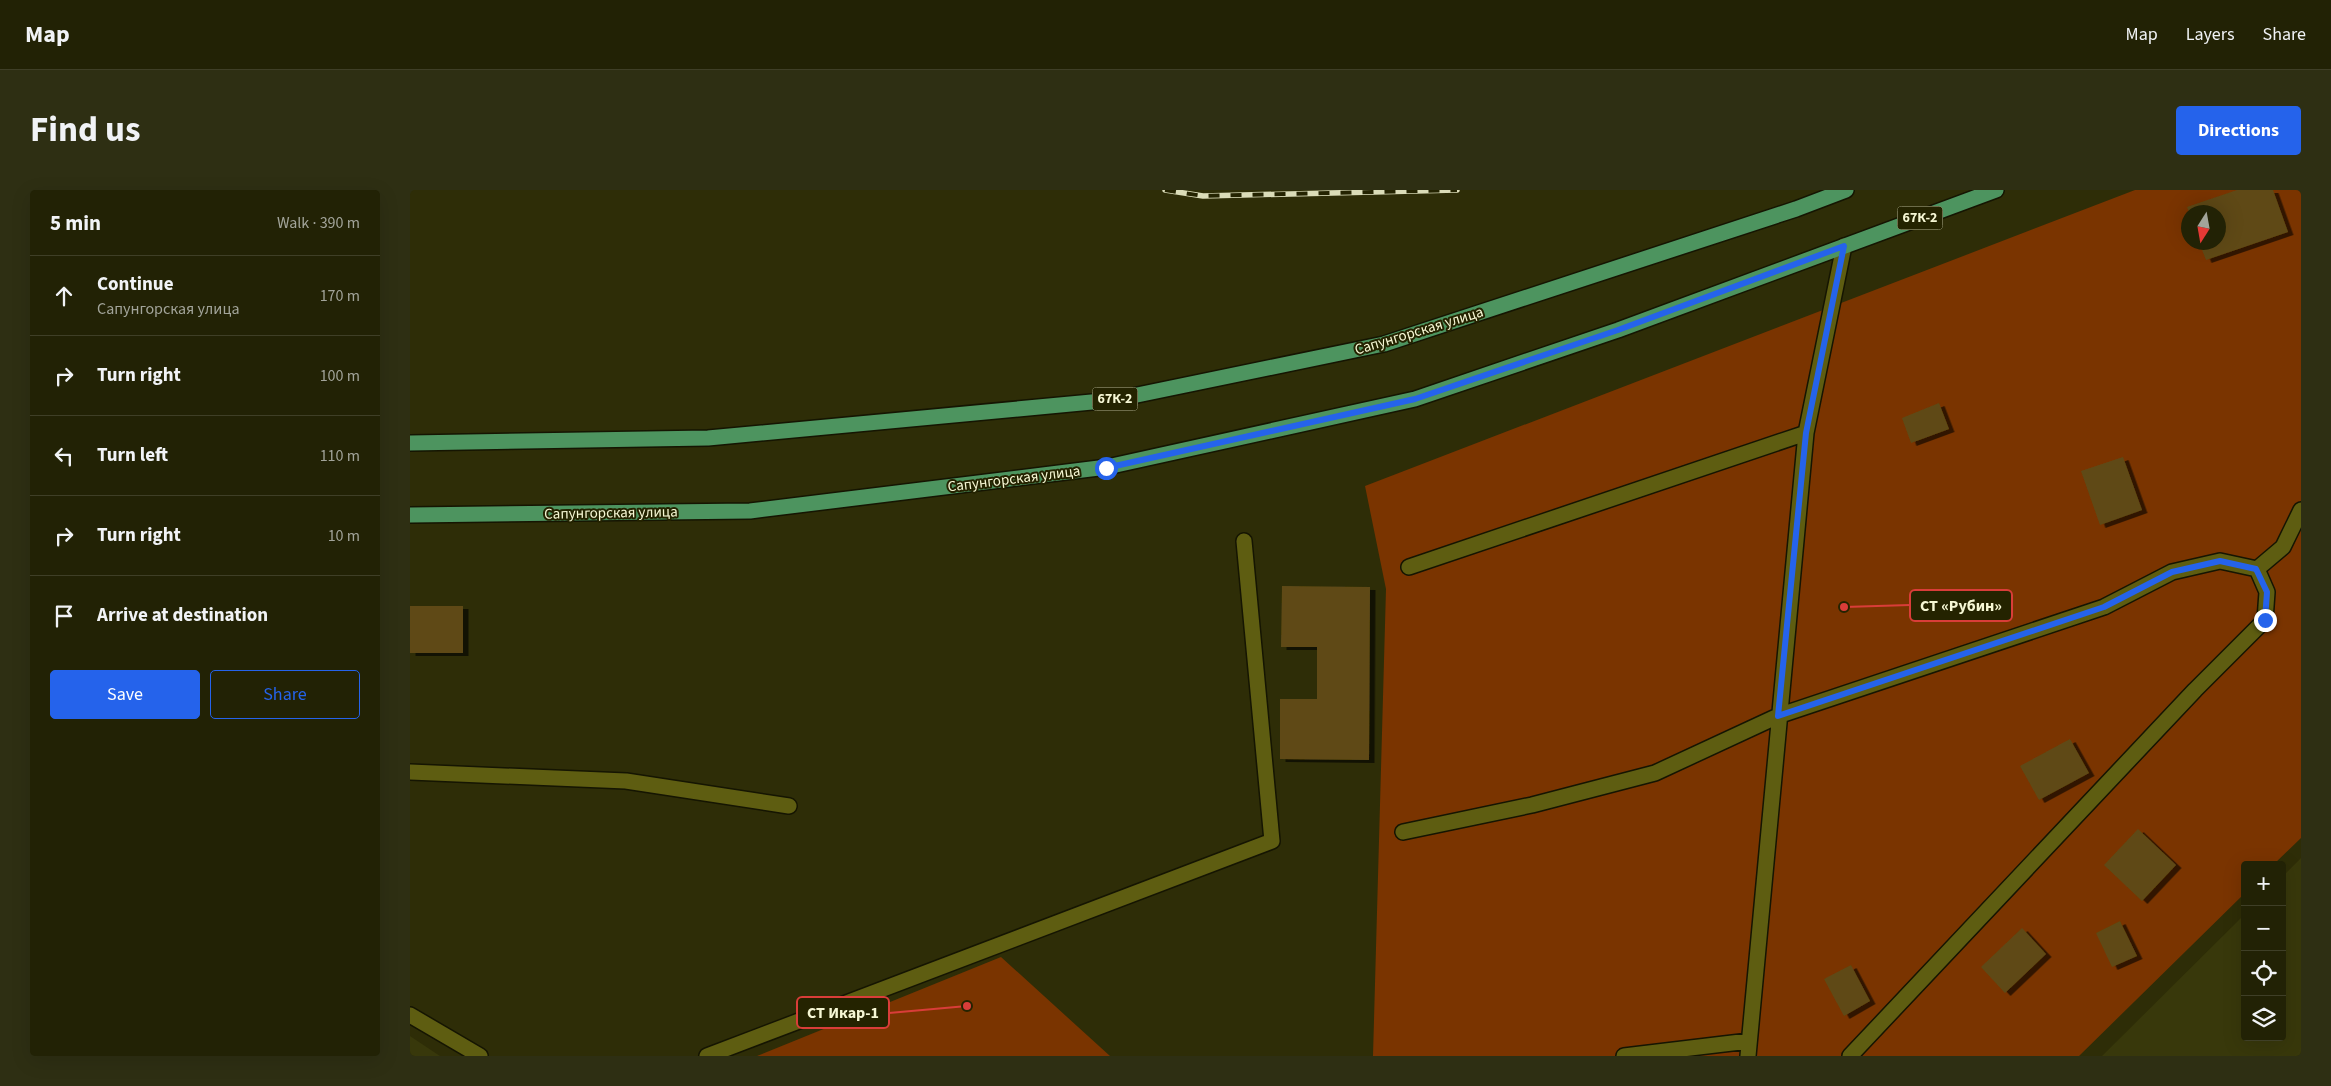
<!DOCTYPE html>
<html lang="en">
<head>
<meta charset="utf-8">
<style>
	:root { --surface:#222205; --page:#2e2f13; --text:#f1f3f6; --muted:#a2a49a; --line:#3f3f27; --accent:#2563eb }
	body { margin:0; font-family:"Source Sans 3",sans-serif; background:var(--page); color:var(--text) }
	.controls { position:absolute; right:15px; bottom:15px; display:grid; overflow:hidden; border-radius:5px; box-shadow:0 5px 20px #0002 }
	.controls button { width:45px; height:45px; display:grid; place-items:center; padding:0; border:0; border-bottom:1px solid var(--line); background:var(--surface); color:var(--text); font:25px sans-serif }
	.compass { position:absolute; left:1771px; top:15px; width:45px; height:45px; border-radius:50%; background:var(--surface); box-shadow:0 5px 20px #0002; rotate:191deg }
	.stop { position:absolute; width:15px; height:15px; margin:-11px; border:4px solid #2563eb; border-radius:50%; background:#fff }
	.stop.end { background:#2563eb; border-color:#fff; box-shadow:0 1px 5px #0008 }
	.list { margin:0; padding:0; list-style:none }
	h2 { display:flex; justify-content:space-between; align-items:center; height:65px; margin:0; padding:0 20px; font-size:21px }
	h2 small { font-size:16px; font-weight:400; color:var(--muted) }
	.list li { display:grid; grid-template-columns:32px 1fr auto; gap:15px; align-items:center; box-sizing:border-box; height:80px; padding:0 20px; border-top:1px solid var(--line) }
	.list b { display:block; font-size:19px; white-space:nowrap }
	.list p { margin:0; font-size:16px; white-space:nowrap; color:var(--muted) }
	.list em { font-size:16px; font-style:normal; color:var(--muted) }
	.actions { display:flex; gap:10px; padding:15px 20px }
	.actions a { flex:1; padding:11px 0; border:1px solid var(--accent); border-radius:5px; text-align:center; font-size:18px; color:var(--accent) }
	.actions .main { background:var(--accent); color:#fff }
	.icon { flex:none; width:28px; height:28px; fill:none; stroke:currentColor; stroke-width:2; stroke-linecap:round; stroke-linejoin:round }
	.map { position:relative; flex:none; width:1891px; height:866px; overflow:hidden; border-radius:5px }
	header { display:flex; align-items:center; gap:30px; box-sizing:border-box; height:70px; padding:0 25px; background:var(--surface); border-bottom:1px solid var(--line) }
	header strong { font-size:24px }
	nav { display:flex; gap:28px; margin-inline-start:auto; font-size:18px }
	.intro { display:flex; align-items:center; justify-content:space-between; box-sizing:border-box; height:120px; padding:0 30px }
	h1 { margin:0; font-size:35px }
	.button { padding:12px 22px; border-radius:5px; background:var(--accent); color:#fff; font-size:18px; font-weight:700 }
	main { display:flex; gap:30px; padding:0 30px }
	aside { flex:1; background:var(--surface); border-radius:5px; box-shadow:0 5px 20px #0002 }
	.map>svg:first-child { display:block }
	.built { fill:#38380b }
	.green { fill:#7a3400; fill-rule:evenodd }
	.building { fill:#5e4a15; filter:url(#shadow) }
	.lines { fill:none; stroke-linecap:round; stroke-linejoin:round }
	.minor-casing { stroke:#151502; stroke-width:18 }
	.major-casing { stroke:#151502; stroke-width:18 }
	.minor { stroke:#5e5d11; stroke-width:15 }
	.major { stroke:#4d945f; stroke-width:15 }
	.rail-casing { stroke:#dbdcb8; stroke-width:5.5 }
	.rail { stroke:#242300; stroke-width:4; stroke-dasharray:11; stroke-linecap:butt }
	.route { stroke:#2563eb; stroke-width:6 }
	.labels { text-anchor:middle; dominant-baseline:central; stroke-width:4; stroke-linejoin:round; paint-order:stroke }
	.shield { fill:#242300; stroke:#b7b794; stroke-width:1 }
	.shield-label { font-size:14px; font-weight:bold; fill:#f6f7d4 }
	.street-label { font-size:15px; fill:#f6f7d4; stroke:#242300 }
	.leader { fill:none; stroke:#d93d39; stroke-width:2 }
	.callout-dot { fill:#d93d39; stroke:#242300; stroke-width:2 }
	.callout { fill:#242300; stroke:#d93d39; stroke-width:2 }
	.callout-label { font-size:16px; text-anchor:middle; font-weight:bold; fill:#f6f7d4 }
</style>
</head>
<body>
<header>
<strong>Map</strong>
<nav><a>Map</a><a>Layers</a><a>Share</a></nav>
</header>
<div class="intro"><h1>Find us</h1><a class="button">Directions</a></div>
<main>
<aside>
<h2>5 min<small>Walk · 390 m</small></h2>
<ul class="list">
<li><svg class="icon" aria-label="ahead" viewBox="0 0 24 24"><path d="M12 20V5M6 11l6-6 6 6"/></svg><div><b>Continue</b><p>Сапунгорская улица</p></div><em>170 m</em></li>
<li><svg class="icon" aria-label="right" viewBox="0 0 24 24"><path d="M7 20v-9h11M14 6l5 5-5 5"/></svg><div><b>Turn right</b></div><em>100 m</em></li>
<li><svg class="icon" aria-label="left" viewBox="0 0 24 24"><path d="M17 20v-9H6M10 6l-5 5 5 5"/></svg><div><b>Turn left</b></div><em>110 m</em></li>
<li><svg class="icon" aria-label="right" viewBox="0 0 24 24"><path d="M7 20v-9h11M14 6l5 5-5 5"/></svg><div><b>Turn right</b></div><em>10 m</em></li>
<li><svg class="icon" aria-label="arrive" viewBox="0 0 24 24"><path d="M6 21V4h12l-3 4 3 4H6"/></svg><div><b>Arrive at destination</b></div></li>
</ul>
<div class="actions"><a class="main">Save</a><a>Share</a></div>
</aside>
<div class="map">
<svg width="1891" height="866" viewBox="0 0 1891 866">
	<defs>
		<filter id="shadow"><feDropShadow dx="5.5" dy="3" stdDeviation="0" flood-color="#0009"/></filter>
	</defs>
	<rect width="100%" height="100%" fill="#2e2d07"/>
	<!-- built -->
	<path class="built" d="M 1891,668 L 1891,866 L 1692,866 L 1835,724 L 1835,847 L 1872,847 L 1872,687 Z
		M 0,846 L 30,866 L 0,866 Z"/>
	<!-- green -->
	<path class="green" d="M 1725,0 L 1891,0 L 1891,648 L 1863,675 L 1835,675 L 1835,703 L 1669,866 L 963,866 L 976,399 L 955,296 ZM 1778,22 L 1808,22 L 1808,52 L 1778,52 Z
		M 591,767 L 700,866 L 347,866 Z"/>
	<!-- building -->
	<path class="building" d="M 1827,0 L 1863,0 L 1878,42 L 1796,70 L 1789,52 L 1808,52 L 1808,22 L 1779,22 L 1777,17 Z
		M 1529,213 L 1539,239 L 1501,253 L 1492,228 Z
		M 1713,267 L 1732,320 L 1690,335 L 1671,281 Z
		M 872,396 L 960,397 L 959,570 L 870,569 L 870,509 L 907,509 L 907,457 L 871,457 Z
		M 0,416 L 53,416 L 53,463 L 0,463 Z
		M 1660,549 L 1679,583 L 1629,610 L 1610,576 Z
		M 1728,639 L 1766,675 L 1732,711 L 1694,675 Z
		M 1710,731 L 1727,766 L 1702,777 L 1686,743 Z
		M 1612,738 L 1636,764 L 1595,803 L 1571,777 Z
		M 1441,775 L 1460,811 L 1434,826 L 1414,789 Z"/>
	<g class="lines">
		<defs>
			<path id="minor" d="M 999,377 L 1396,243
				M 1847,379 L 1873,357 L 1891,320
				M 0,582 L 216,591 L 379,616
				M 993,642 L 1122,615 L 1245,583 L 1368,526 L 1694,417 L 1762,382 L 1810,371 L 1847,379
				M 0,825 L 70,866
				M 297,866 L 862,651 L 834,351
				M 1214,866 L 1339,851
				M 1338,866 L 1396,243 L 1434,56
				M 1440,866 L 1785,500 L 1855,430 L 1857,402 L 1847,379"/>
			<path id="major" d="M 0,253 L 298,248 L 703,210 L 974,154 L 1386,19 L 1436,0
				M 0,325 L 340,321 L 697,277 L 1005,209 L 1208,140 L 1586,0"/>
		</defs>
		<!-- minor casing -->
		<use href="#minor" class="minor-casing"/>
		<!-- major casing -->
		<use href="#major" class="major-casing"/>
		<!-- minor -->
		<use href="#minor" class="minor"/>
		<!-- major -->
		<use href="#major" class="major"/>
		<defs>
			<path id="rail" d="M 755,0 L 793,6 L 1047,0"/>
		</defs>
		<!-- rail casing -->
		<use href="#rail" class="rail-casing"/>
		<!-- rail -->
		<use href="#rail" class="rail"/>
	</g>
	<g class="lines">
		<!-- route -->
		<path class="route" d="M 696,278 L 1005,209 L 1208,140 L 1434,56 L 1396,243 L 1368,526 L 1694,417 L 1762,382 L 1810,371 L 1846,379 L 1857,402 L 1855,430"/>
	</g>
	<g class="labels">
		<!-- shield labels -->
		<g class="shield">
			<rect x="1487.5" y="16.5" width="45" height="23" rx="4"/>
			<rect x="682.5" y="197.5" width="45" height="23" rx="4"/>
		</g>
		<g class="shield-label">
			<text x="1510" y="28">67К-2</text>
			<text x="705" y="209">67К-2</text>
		</g>
		<!-- street labels -->
		<g class="street-label">
			<text transform="translate(1009 141) rotate(-17)">Сапунгорская улица</text>
			<text transform="translate(604 289) rotate(-7)">Сапунгорская улица</text>
			<text transform="translate(201 323) rotate(-1)">Сапунгорская улица</text>
		</g>
	</g>
	<!-- callouts -->
	<path class="leader" d="M1434 417L1500 415M557 816L479 823"/>
	<g class="callout-dot">
		<circle cx="1434" cy="417" r="5"/>
		<circle cx="557" cy="816" r="5"/>
	</g>
	<g class="callout">
		<rect x="1500" y="400" width="102" height="31" rx="5"/>
		<rect x="387" y="807" width="92" height="31" rx="5"/>
	</g>
	<g class="callout-label">
		<text x="1551" y="421">СТ «Рубин»</text>
		<text x="433" y="828">СТ Икар-1</text>
	</g>
</svg>
<div class="controls">
<button>+</button>
<button>−</button>
<button><svg class="icon" aria-label="locate" viewBox="0 0 24 24"><circle cx="12" cy="12" r="6"/><path d="M12 2v4M12 18v4M2 12h4M18 12h4"/></svg></button>
<button><svg class="icon" aria-label="layers" viewBox="0 0 24 24"><path d="M12 4l9 5-9 5-9-5zM3 14l9 5 9-5"/></svg></button>
</div>
<svg class="compass" viewBox="-18 -18 36 36"><path d="M0-13l5 13h-10z" fill="#e53935"/><path d="M0 13l5-13h-10z" fill="#a2a49a"/></svg>
<div class="stop" style="left:696px;top:278px"></div>
<div class="stop end" style="left:1855px;top:430px"></div>
</div>
</main>
</body>
</html>
